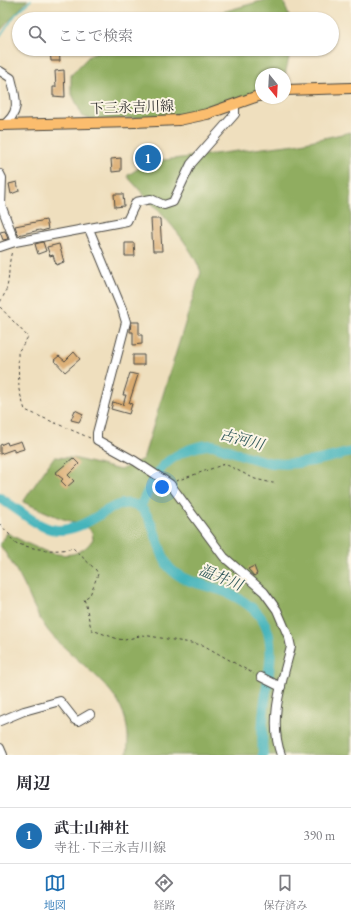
<!DOCTYPE html>
<html lang="ja">
<head>
<meta charset="utf-8">
<style>
	:root { --surface:#fff; --page:#f7f7f7; --text:#2b2b33; --muted:#7c7c81; --line:#e1e1e2; --accent:#1f6fb2 }
	body { margin:0; font-family:"EB Garamond","Noto Serif JP",serif; background:var(--page); color:var(--text) }
	.compass { position:absolute; left:255px; top:68px; width:36px; height:36px; border-radius:50%; background:var(--surface); box-shadow:0 1px 3px #0004; rotate:162deg }
	.you { position:absolute; left:162px; top:487px; width:14px; height:14px; margin:-10px; border:3px solid #fff; border-radius:50%; background:#1a73e8; box-shadow:0 0 0 6px #1a73e833 }
	.badge { display:grid; place-items:center; width:26px; height:26px; border-radius:50%; background:var(--accent); color:#fff; font-size:13px; font-weight:700 }
	.pin { position:absolute; translate:-50% -50%; border:2px solid #fff; box-shadow:0 1px 4px #0006 }
	.list { margin:0; padding:0; list-style:none }
	h2 { display:flex; justify-content:space-between; align-items:center; height:52px; margin:0; padding:0 16px; font-size:17px }
	h2 small { font-size:13px; font-weight:400; color:var(--muted) }
	.list li { display:grid; grid-template-columns:26px 1fr auto; gap:12px; align-items:center; box-sizing:border-box; height:56px; padding:0 16px; border-top:1px solid var(--line) }
	.list b { display:block; font-size:15px; white-space:nowrap }
	.list p { margin:0; font-size:13px; white-space:nowrap; color:var(--muted) }
	.list em { font-size:13px; font-style:normal; color:var(--muted) }
	.icon { flex:none; width:22px; height:22px; fill:none; stroke:currentColor; stroke-width:2; stroke-linecap:round; stroke-linejoin:round }
	.map { position:relative; flex:none; width:351px; height:755px; overflow:hidden }
	.search { position:absolute; background:var(--surface); box-shadow:0 1px 3px #0004; left:12px; right:12px; top:12px; height:44px; display:flex; align-items:center; gap:10px; box-sizing:border-box; padding:0 14px; border-radius:22px; color:var(--muted); font-size:15px }
	.sheet { height:108px; background:var(--surface) }
	nav { display:flex; justify-content:space-around; align-items:center; box-sizing:border-box; height:56px; border-top:1px solid var(--line); background:var(--surface); font-size:11px; color:var(--muted) }
	nav a { display:grid; justify-items:center; gap:2px }
	nav .on { color:var(--accent) }
	.map>svg:first-child { display:block }
	.forest { fill:#90ad60; stroke:#5e6c46 }
	.lines { fill:none; stroke-linecap:round; stroke-linejoin:round }
	.stream { stroke:#44b4bb; stroke-width:1.5 }
	.river { stroke:#44b4bb; stroke-width:10 }
	.building { fill:#daab6f }
	.minor-casing { stroke:#484641; stroke-width:10 }
	.major-casing { stroke:#484641; stroke-width:12 }
	.path { stroke:#484641; stroke-width:1; stroke-dasharray:3 3; stroke-linecap:butt }
	.minor { stroke:#fff; stroke-width:8 }
	.major { stroke:#fbbd6e; stroke-width:10 }
	.labels { text-anchor:middle; dominant-baseline:central; stroke-width:4; stroke-linejoin:round; paint-order:stroke }
	.street-label { font-size:14px; fill:#2b2b2b; stroke:#fcf5e5 }
	.water-label { font-size:15px; font-style:italic; fill:#345b5d; stroke:#fcf5e5 }
</style>
</head>
<body>
<div class="map">
<svg width="351" height="755" viewBox="0 0 351 755">
	<rect width="100%" height="100%" fill="#fcf5e5"/>
	<filter id="ink" filterUnits="userSpaceOnUse"><feTurbulence type="fractalNoise" baseFrequency=".025" numOctaves="2"/><feDisplacementMap in="SourceGraphic" scale="8" xChannelSelector="R" yChannelSelector="G"/><feConvolveMatrix kernelMatrix="1 2 1 2 8 2 1 2 1" color-interpolation-filters="sRGB"/></filter>
	<filter id="wash" filterUnits="userSpaceOnUse"><feTurbulence type="fractalNoise" baseFrequency=".012" numOctaves="4" result="noise"/><feDisplacementMap in="SourceGraphic" scale="16" xChannelSelector="R" yChannelSelector="G"/><feGaussianBlur stdDeviation="0.9" result="paint"/><feColorMatrix in="noise" values="0 0 0 0 0 0 0 0 0 0 0 0 0 0 0 0 0 1.4 0 .05"/><feComposite in="paint" operator="in"/></filter>
	<g filter="url(#wash)">
		<rect width="100%" height="100%" fill="#efdfbe"/>
		<!-- forest -->
		<path class="forest" d="M 0,0 L 28,0 L 0,31 Z
			M 265,0 L 283,0 L 290,19 L 197,19 Z
			M 106,49 L 291,49 L 285,75 L 261,74 L 261,93 L 196,112 L 156,117 L 96,120 L 83,117 L 71,92 L 71,75 L 91,54 Z
			M 351,132 L 351,755 L 127,755 C 134,701 103,683 67,650 C 59,642 50,635 44,625 C 36,614 31,599 25,587 C 18,572 9,559 0,545 L 7,533 C 33,546 72,571 93,539 L 92,532 L 85,525 L 60,518 L 23,502 L 54,457 L 73,458 L 120,470 L 143,459 L 201,272 C 188,237 151,204 127,176 L 148,162 L 296,144 Z"/>
		<g class="lines">
			<!-- stream -->
			<path class="stream" d="M 0,37 L 16,14 L 31,0"/>
			<!-- river -->
			<path class="river" d="M 0,498 C 42,525 52,546 101,514 C 111,508 120,502 132,504 C 153,506 157,550 168,566 C 182,584 209,584 228,593 C 243,600 261,612 267,629 C 274,648 269,672 266,692 C 263,713 261,734 263,755
				M 140,507 C 146,495 152,482 159,471 C 170,456 195,444 213,445 C 233,451 253,460 272,463 C 300,466 325,459 351,452"/>
		</g>
		<g id="blocks">
			<!-- building -->
			<path class="building" d="M 50,49 L 59,49 L 60,61 L 51,61 Z
				M 64,70 L 65,97 L 53,96 L 53,87 L 56,87 L 55,71 Z
				M 121,158 L 121,171 L 112,172 L 111,159 Z
				M 17,182 L 19,191 L 11,194 L 9,184 Z
				M 114,194 L 123,194 L 124,206 L 115,207 Z
				M 151,219 L 160,219 L 162,251 L 153,251 Z
				M 46,220 L 48,229 L 42,231 L 40,230 L 18,235 L 15,226 Z
				M 5,231 L 8,239 L 3,240 L 0,232 Z
				M 43,242 L 46,251 L 38,254 L 35,244 Z
				M 125,243 L 134,243 L 135,256 L 125,256 Z
				M 59,244 L 64,262 L 56,265 L 53,255 L 50,256 L 47,247 Z
				M 131,322 L 139,322 L 139,335 L 142,335 L 142,344 L 133,345 L 133,332 L 130,332 Z
				M 74,352 L 80,359 L 65,372 L 54,360 L 59,356 L 65,361 Z
				M 133,355 L 144,355 L 144,365 L 133,365 Z
				M 130,373 L 138,375 L 129,403 L 132,404 L 129,414 L 111,409 L 113,402 L 123,405 L 126,395 L 123,395 Z
				M 75,410 L 83,414 L 79,422 L 71,420 Z
				M 21,441 L 24,449 L 14,452 L 14,449 L 0,454 L 0,445 L 7,442 L 8,445 Z
				M 73,458 L 79,464 L 68,475 L 74,481 L 67,487 L 61,481 L 63,479 L 55,473 Z
				M 254,566 L 257,574 L 254,576 L 248,569 Z"/>
		</g>
	</g>
	<g filter="url(#ink)">
		<use href="#blocks" fill-opacity="0" stroke="#484641" stroke-width="1"/>
		<g class="lines">
			<defs>
				<path id="minor" d="M 0,71 L 11,78 C 16,99 22,112 2,126
					M 0,174 L 2,178 L 1,205 L 15,242
					M 89,229 L 122,309 L 126,322 L 97,433 L 97,440 L 135,461 L 170,484 L 224,557 L 264,592 L 277,610 L 289,638 L 291,647 C 282,682 268,720 281,755
					M 0,247 L 15,242 L 127,221 L 136,202 L 151,199 L 164,205 L 173,202 L 191,164 L 235,114 L 235,104
					M 261,677 L 281,687
					M 0,721 L 24,711 L 60,701 L 75,720 L 78,721 L 90,714
					M 0,748 L 3,755"/>
				<path id="major" d="M 285,90 L 351,88
					M 0,125 L 135,122 L 179,120 L 207,114 L 261,95"/>
			</defs>
			<!-- minor casing -->
			<use href="#minor" class="minor-casing"/>
			<!-- major casing -->
			<use href="#major" class="major-casing"/>
			<!-- path -->
			<path class="path" d="M 0,302 C 13,282 6,272 12,251
				M 0,307 L 28,337 L 18,352 L 19,390 L 25,410 L 90,438
				M 176,481 L 225,464 L 255,479 L 277,484
				M 0,524 L 9,534 L 13,542 C 32,549 53,553 73,548 L 96,570 L 98,574 L 90,595 L 84,599 C 88,610 88,620 92,630 L 118,639 L 125,640 L 143,635 L 203,645 L 254,674"/>
			<!-- minor -->
			<use href="#minor" class="minor"/>
			<!-- major -->
			<use href="#major" class="major"/>
		</g>
	</g>
	<g class="labels">
		<!-- street labels -->
		<g class="street-label">
			<text transform="translate(132 107) rotate(-2)">下三永吉川線</text>
		</g>
		<!-- water labels -->
		<g class="water-label">
			<text transform="translate(242 439) rotate(15)">古河川</text>
			<text transform="translate(221 577) rotate(22)">温井川</text>
		</g>
	</g>
</svg>
<svg class="compass" viewBox="-18 -18 36 36"><path d="M0-13l5 13h-10z" fill="#e53935"/><path d="M0 13l5-13h-10z" fill="#7c7c81"/></svg>
<div class="you"></div>
<div class="pin badge" style="left:148px;top:158px">1</div>
<div class="search"><svg class="icon" aria-label="search" viewBox="0 0 24 24"><circle cx="10" cy="10" r="6"/><path d="M15 15l6 6"/></svg>ここで検索</div>
</div>
<section class="sheet">
<h2>周辺<small></small></h2>
<ul class="list">
<li><span class="badge">1</span><div><b>武士山神社</b><p>寺社 · 下三永吉川線</p></div><em>390 m</em></li>
</ul>
</section>
<nav>
<a class="on"><svg class="icon" aria-label="map" viewBox="0 0 24 24"><path d="M3 6l6-2 6 2 6-2v14l-6 2-6-2-6 2zM9 4v14M15 6v14"/></svg>地図</a>
<a><svg class="icon" aria-label="directions" viewBox="0 0 24 24"><path d="M12 3l9 9-9 9-9-9zM9 14v-3h6M13 9l2 2-2 2"/></svg>経路</a>
<a><svg class="icon" aria-label="saved" viewBox="0 0 24 24"><path d="M7 4h10v16l-5-4-5 4z"/></svg>保存済み</a>
</nav>
</body>
</html>
